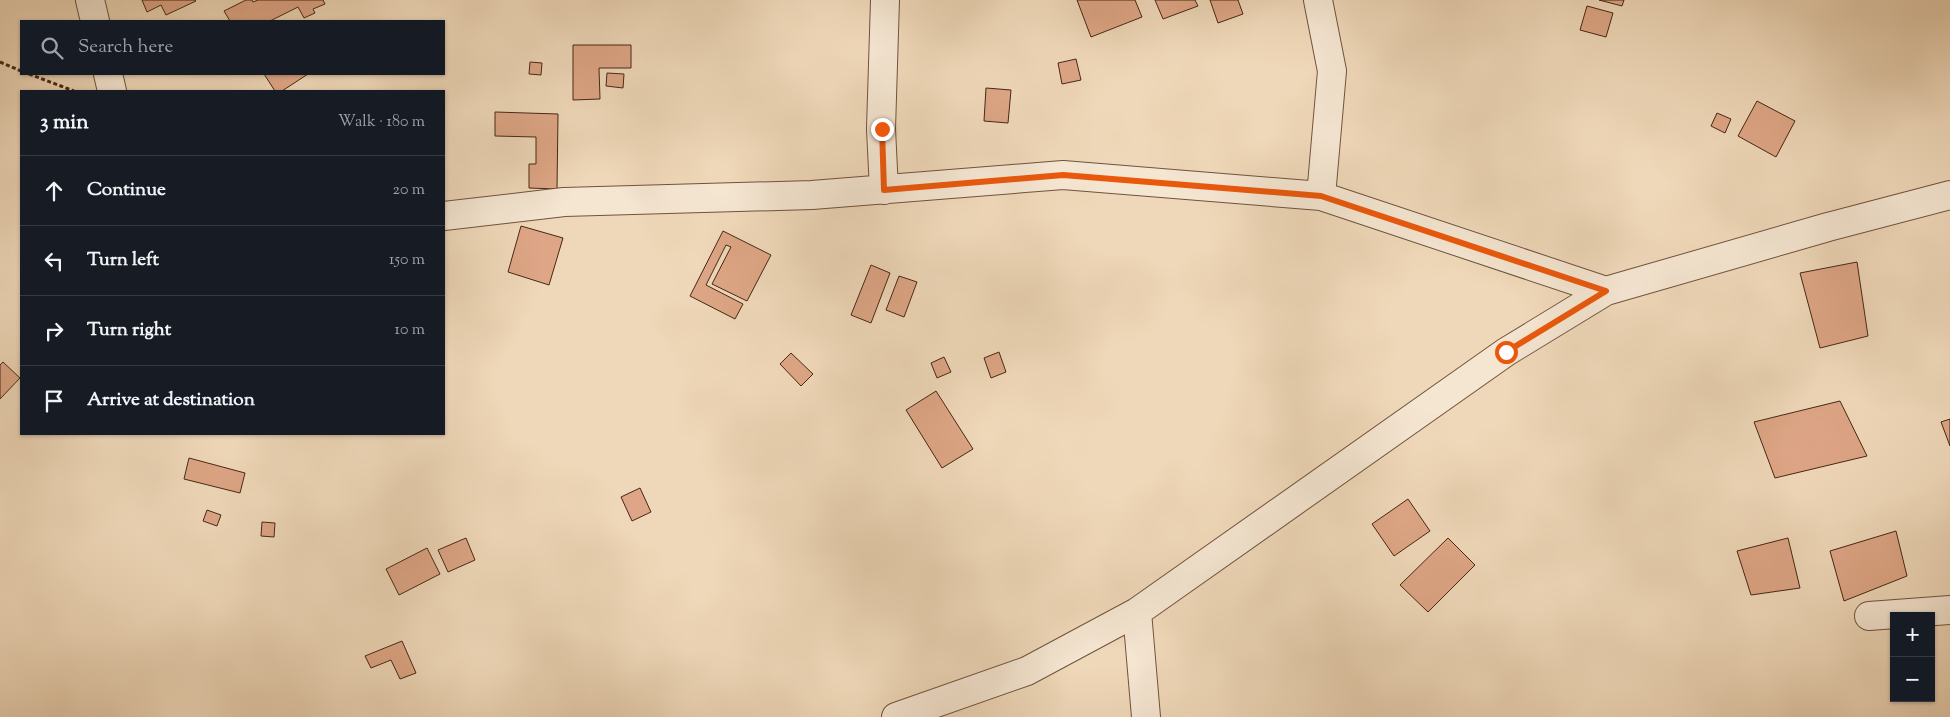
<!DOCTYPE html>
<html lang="en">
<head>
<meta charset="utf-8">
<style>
	:root { --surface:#171b24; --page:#242831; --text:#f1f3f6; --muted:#9ea1a6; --line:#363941 }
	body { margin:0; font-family:"Sorts Mill Goudy",serif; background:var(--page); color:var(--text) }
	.controls { position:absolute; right:15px; bottom:15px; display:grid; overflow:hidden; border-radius:0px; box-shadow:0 1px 4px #0004 }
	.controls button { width:45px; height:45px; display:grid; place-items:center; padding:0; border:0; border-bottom:1px solid var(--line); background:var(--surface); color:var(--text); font:25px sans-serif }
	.stop { position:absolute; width:15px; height:15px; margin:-11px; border:4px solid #ea580c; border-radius:50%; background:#fff }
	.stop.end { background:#ea580c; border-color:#fff; box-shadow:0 1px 5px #0008 }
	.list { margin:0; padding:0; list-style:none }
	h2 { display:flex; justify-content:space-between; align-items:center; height:65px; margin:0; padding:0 20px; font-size:21px }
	h2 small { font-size:16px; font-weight:400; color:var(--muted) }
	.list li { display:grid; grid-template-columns:32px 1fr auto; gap:15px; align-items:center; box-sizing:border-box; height:70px; padding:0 20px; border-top:1px solid var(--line) }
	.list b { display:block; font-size:19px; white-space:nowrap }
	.list em { font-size:16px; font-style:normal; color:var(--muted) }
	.icon { flex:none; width:28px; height:28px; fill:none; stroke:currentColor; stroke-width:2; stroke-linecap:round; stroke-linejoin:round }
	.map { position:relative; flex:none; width:1950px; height:717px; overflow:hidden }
	.search { position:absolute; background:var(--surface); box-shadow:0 1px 4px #0004; left:20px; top:20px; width:425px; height:55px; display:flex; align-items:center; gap:12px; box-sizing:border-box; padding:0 18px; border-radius:0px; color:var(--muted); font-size:19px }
	.panel { position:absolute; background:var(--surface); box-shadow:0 1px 4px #0004; left:20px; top:90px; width:425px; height:345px; border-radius:0px }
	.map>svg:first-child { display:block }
	.building { fill:#dea686; stroke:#462713 }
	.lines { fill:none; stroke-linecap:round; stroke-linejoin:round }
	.minor-casing { stroke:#70533c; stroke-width:30 }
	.path { stroke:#462713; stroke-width:3; stroke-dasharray:4 2.5; stroke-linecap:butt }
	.minor { stroke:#f5e6d2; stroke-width:28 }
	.route { stroke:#ea580c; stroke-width:6 }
</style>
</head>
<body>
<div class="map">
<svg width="1950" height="717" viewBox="0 0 1950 717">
	<rect width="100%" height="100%" fill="#efd8b9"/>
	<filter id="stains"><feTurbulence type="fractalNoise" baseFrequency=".004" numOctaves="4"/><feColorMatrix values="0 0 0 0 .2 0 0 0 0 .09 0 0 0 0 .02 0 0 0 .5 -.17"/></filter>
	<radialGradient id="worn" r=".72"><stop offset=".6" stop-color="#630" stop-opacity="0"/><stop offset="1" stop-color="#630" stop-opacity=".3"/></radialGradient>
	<!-- building -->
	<path class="building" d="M 142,0 L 195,0 L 196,1 L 166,15 L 161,5 L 147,12 Z
		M 246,0 L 252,0 L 253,2 L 258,0 L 323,0 L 325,4 L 313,9 L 315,13 L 304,18 L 298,7 L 270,21 L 230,21 L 224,11 Z
		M 1077,0 L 1135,0 L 1142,17 L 1091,37 Z
		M 1155,0 L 1195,0 L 1198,6 L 1163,19 Z
		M 1210,0 L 1238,0 L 1243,14 L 1218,23 Z
		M 1599,0 L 1624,0 L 1622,6 Z
		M 1587,6 L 1613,13 L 1606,37 L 1580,30 Z
		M 573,45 L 631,45 L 631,68 L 599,68 L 600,99 L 573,100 Z
		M 1076,59 L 1081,80 L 1062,84 L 1058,63 Z
		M 530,62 L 542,63 L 541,75 L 529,74 Z
		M 607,73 L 624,74 L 623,88 L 606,86 Z
		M 264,74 L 308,74 L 282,91 L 275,91 Z
		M 986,88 L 1011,90 L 1008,123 L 984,121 Z
		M 1757,101 L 1795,121 L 1776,157 L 1738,136 Z
		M 495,112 L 558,114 L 557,189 L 529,188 L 529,164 L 536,164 L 536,137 L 495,136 Z
		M 1717,113 L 1731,119 L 1725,133 L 1711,126 Z
		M 521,226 L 563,238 L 549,285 L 508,272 Z
		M 723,231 L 771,255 L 747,301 L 712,284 L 731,247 L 726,245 L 706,285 L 743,304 L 735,319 L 690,296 Z
		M 1857,262 L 1868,336 L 1820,348 L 1800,273 Z
		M 871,265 L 890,273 L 871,323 L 851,315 Z
		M 899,276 L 917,282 L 904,317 L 886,310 Z
		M 999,352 L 1006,372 L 991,378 L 984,358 Z
		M 791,353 L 813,374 L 801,386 L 780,364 Z
		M 944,357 L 951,372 L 937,378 L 931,363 Z
		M 3,362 L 20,378 L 0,399 L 0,365 Z
		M 936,391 L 973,449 L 942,468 L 906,410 Z
		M 1840,401 L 1867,456 L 1775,478 L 1754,422 Z
		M 1950,419 L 1950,446 L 1941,422 Z
		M 189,458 L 245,473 L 240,493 L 184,479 Z
		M 640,488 L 651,512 L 632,521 L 621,497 Z
		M 1408,499 L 1430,531 L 1394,556 L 1372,524 Z
		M 207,510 L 221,515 L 217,526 L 203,521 Z
		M 262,522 L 275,523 L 274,537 L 261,536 Z
		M 1896,531 L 1907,576 L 1844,601 L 1830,551 Z
		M 466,538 L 475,560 L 448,572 L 438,550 Z
		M 1448,538 L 1475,565 L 1428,612 L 1400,585 Z
		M 1788,538 L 1800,588 L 1751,595 L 1737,551 Z
		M 427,548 L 440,574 L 399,595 L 386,569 Z
		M 402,641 L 416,673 L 400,679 L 391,660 L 371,668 L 365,656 Z"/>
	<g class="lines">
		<defs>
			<path id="minor" d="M 90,0 L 95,21
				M 1318,0 L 1332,71 L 1321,196
				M 108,74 L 112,91
				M 884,190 L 881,129 L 885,0
				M 444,216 L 564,202 L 812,195 L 1063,175 L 1321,196 L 1606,291
				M 1137,612 L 1146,717
				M 1869,616 L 1950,610
				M 896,717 L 1027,671 L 1137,612 L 1506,352 L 1606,291 L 1828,227 L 1950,195"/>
		</defs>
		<!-- minor casing -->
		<use href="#minor" class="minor-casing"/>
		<!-- path -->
		<path class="path" d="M 0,62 L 21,71
			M 29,74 L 74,91"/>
		<!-- minor -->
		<use href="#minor" class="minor"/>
	</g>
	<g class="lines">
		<!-- route -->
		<path class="route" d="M 882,129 L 884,190 L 1063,175 L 1321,196 L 1606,291 L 1506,352"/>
	</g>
	<rect width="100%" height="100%" filter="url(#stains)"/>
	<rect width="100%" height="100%" fill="url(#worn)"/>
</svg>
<div class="controls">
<button>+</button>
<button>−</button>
</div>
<div class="stop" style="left:1506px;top:352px"></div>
<div class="stop end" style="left:882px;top:129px"></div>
<div class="search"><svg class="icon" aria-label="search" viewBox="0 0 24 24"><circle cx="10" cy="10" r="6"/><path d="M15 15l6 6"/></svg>Search here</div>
<section class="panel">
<h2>3 min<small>Walk · 180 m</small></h2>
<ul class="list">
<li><svg class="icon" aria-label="ahead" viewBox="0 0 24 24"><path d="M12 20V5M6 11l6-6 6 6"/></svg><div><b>Continue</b></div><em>20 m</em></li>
<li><svg class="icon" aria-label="left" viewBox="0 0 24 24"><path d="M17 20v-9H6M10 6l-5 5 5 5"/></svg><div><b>Turn left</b></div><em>150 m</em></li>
<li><svg class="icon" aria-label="right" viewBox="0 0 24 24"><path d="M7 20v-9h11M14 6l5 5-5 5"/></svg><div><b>Turn right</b></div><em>10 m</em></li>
<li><svg class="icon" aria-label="arrive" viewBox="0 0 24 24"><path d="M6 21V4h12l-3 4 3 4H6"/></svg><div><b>Arrive at destination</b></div></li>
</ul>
</section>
</div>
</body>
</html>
